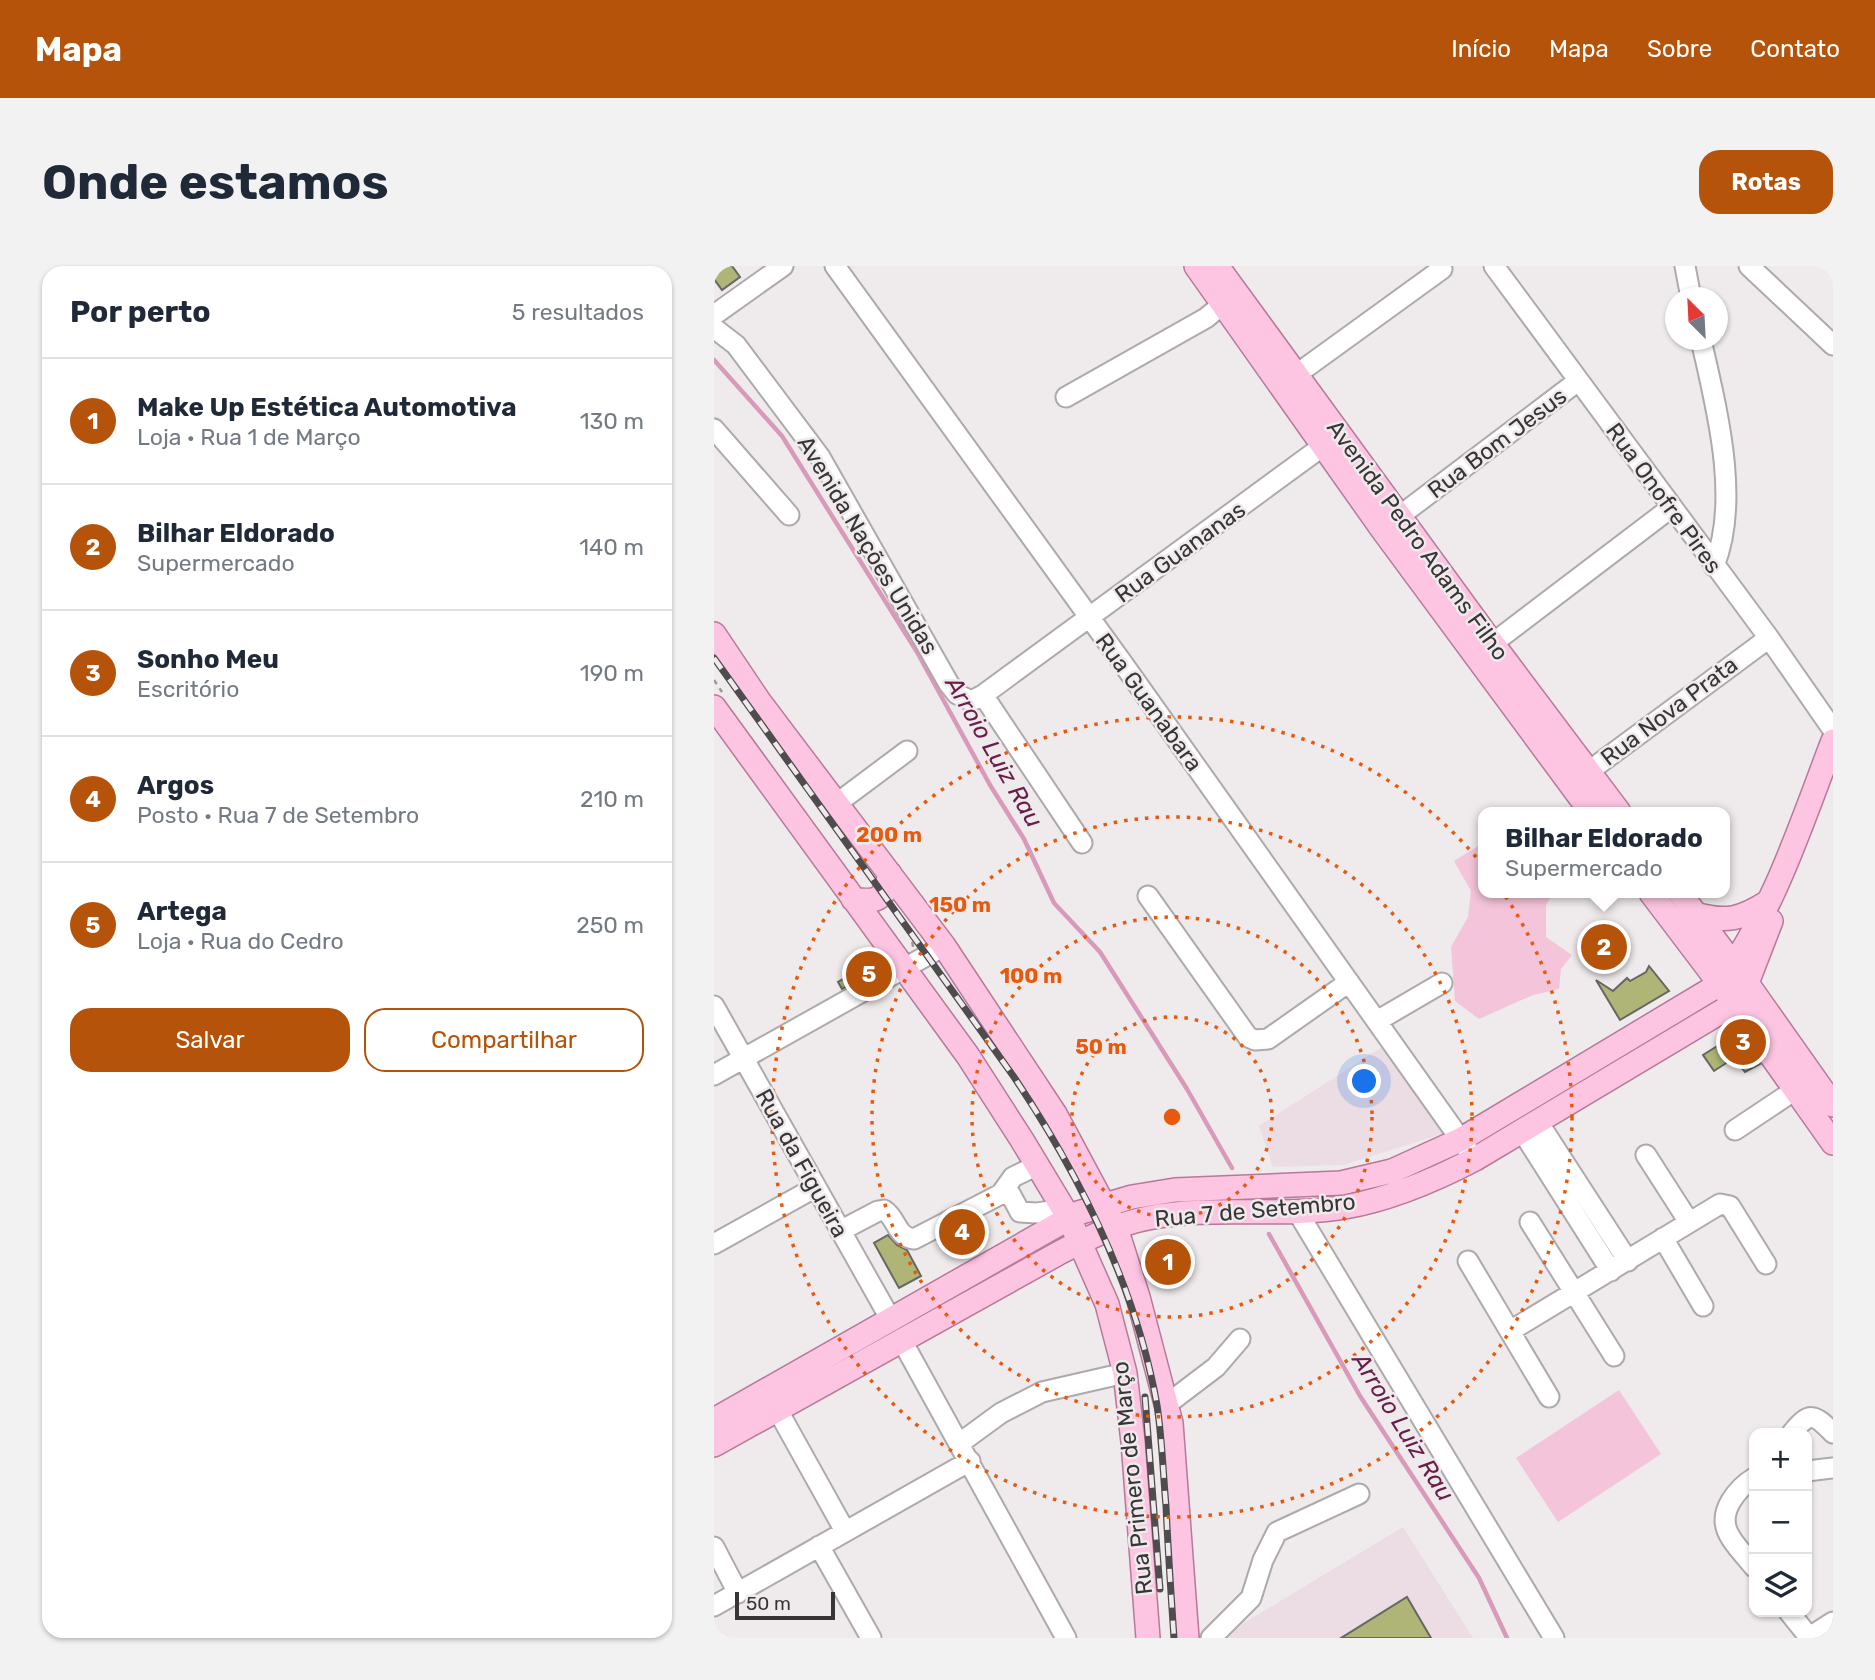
<!DOCTYPE html>
<html lang="pt">
<head>
<meta charset="utf-8">
<style>
	:root { --surface:#fff; --page:#f2f2f3; --text:#1f2937; --muted:#747a83; --line:#e0e1e3; --accent:#b45309 }
	body { margin:0; font-family:Rubik,sans-serif; background:var(--page); color:var(--text) }
	.controls { position:absolute; right:21px; bottom:21px; display:grid; overflow:hidden; border-radius:14px; box-shadow:0 2px 5px #0004 }
	.controls button { width:63px; height:63px; display:grid; place-items:center; padding:0; border:0; border-bottom:2px solid var(--line); background:var(--surface); color:var(--text); font:35px sans-serif }
	.compass { position:absolute; left:951px; top:21px; width:63px; height:63px; border-radius:50%; background:var(--surface); box-shadow:0 2px 5px #0004; rotate:336deg }
	.scale { position:absolute; left:21px; bottom:18px; width:100px; box-sizing:border-box; padding-left:7px; border:4px solid #373536; border-top:0; font-size:19px; line-height:24px; white-space:nowrap; color:#373536; -webkit-text-stroke:5px #efeaec; paint-order:stroke }
	.you { position:absolute; left:651px; top:816px; width:24px; height:24px; margin:-18px; border:5px solid #fff; border-radius:50%; background:#1a73e8; box-shadow:0 0 0 10px #1a73e833 }
	.badge { display:grid; place-items:center; width:46px; height:46px; border-radius:50%; background:var(--accent); color:#fff; font-size:23px; font-weight:700 }
	.pin { position:absolute; translate:-50% -50%; border:4px solid #fff; box-shadow:0 2px 7px #0006 }
	.popup { position:absolute; left:764px; top:541px; width:252px; height:91px; box-sizing:border-box; display:grid; place-content:center; border-radius:14px; background:var(--surface); filter:drop-shadow(0 2px 5px #0005); font-size:23px; white-space:nowrap; color:var(--muted) }
	.popup b { font-size:26px; color:var(--text) }
	.popup::after { content:''; position:absolute; left:50%; top:100%; margin-left:-14px; border:14px solid transparent; border-top-color:var(--surface) }
	.list { margin:0; padding:0; list-style:none }
	h2 { display:flex; justify-content:space-between; align-items:center; height:91px; margin:0; padding:0 28px; font-size:30px }
	h2 small { font-size:23px; font-weight:400; color:var(--muted) }
	.list li { display:grid; grid-template-columns:46px 1fr auto; gap:21px; align-items:center; box-sizing:border-box; height:126px; padding:0 28px; border-top:2px solid var(--line) }
	.list b { display:block; font-size:26px; white-space:nowrap }
	.list p { margin:0; font-size:23px; white-space:nowrap; color:var(--muted) }
	.list em { font-size:23px; font-style:normal; color:var(--muted) }
	.actions { display:flex; gap:14px; padding:21px 28px }
	.actions a { flex:1; padding:16px 0; border:2px solid var(--accent); border-radius:21px; text-align:center; font-size:24px; color:var(--accent) }
	.actions .main { background:var(--accent); color:#fff }
	.icon { flex:none; width:38px; height:38px; fill:none; stroke:currentColor; stroke-width:2; stroke-linecap:round; stroke-linejoin:round }
	.map { position:relative; flex:none; width:1119px; height:1372px; overflow:hidden; border-radius:21px }
	header { display:flex; align-items:center; gap:42px; box-sizing:border-box; height:98px; padding:0 35px; background:var(--accent); color:#fff }
	header strong { font-size:33px }
	nav { display:flex; gap:38px; margin-inline-start:auto; font-size:24px }
	.intro { display:flex; align-items:center; justify-content:space-between; box-sizing:border-box; height:168px; padding:0 42px }
	h1 { margin:0; font-size:49px }
	.button { padding:18px 32px; border-radius:21px; background:var(--accent); color:#fff; font-size:24px; font-weight:700 }
	main { display:flex; gap:42px; padding:0 42px }
	aside { flex:1; background:var(--surface); border-radius:21px; box-shadow:0 2px 5px #0004 }
	.map>svg:first-child { display:block }
	.built { fill:#ebdde3 }
	.green { fill:#f4c4da }
	.lines { fill:none; stroke-linecap:round; stroke-linejoin:round }
	.stream { stroke:#d99ab9; stroke-width:4.5 }
	.building { fill:#afb576; stroke:#666762; stroke-width:2 }
	.minor-casing { stroke:#aea9ab; stroke-width:23 }
	.major-casing { stroke:#b77999; stroke-width:26 }
	.path { stroke:#9a9798; stroke-width:2.5; stroke-dasharray:5 5; stroke-linecap:butt }
	.minor { stroke:#fff; stroke-width:19 }
	.major { stroke:#fdc5e2; stroke-width:23 }
	.rail-casing { stroke:#4f4c4e; stroke-width:7 }
	.rail { stroke:#efeaec; stroke-width:4.5; stroke-dasharray:13; stroke-linecap:butt }
	.ring { fill:none; stroke:#e8590c; stroke-width:3.5; stroke-dasharray:3.5 7 }
	.labels { text-anchor:middle; dominant-baseline:central; stroke-width:5; stroke-linejoin:round; paint-order:stroke }
	.street-label { font-size:23px; fill:#373536; stroke:#efeaec }
	.water-label { font-size:24px; font-style:italic; fill:#681e49; stroke:#efeaec }
	.centre { fill:#e8590c; stroke:#efeaec; stroke-width:3.5 }
	.ring-label { font-size:21px; text-anchor:middle; font-weight:bold; fill:#e8590c; stroke:#efeaec; stroke-width:5; stroke-linejoin:round; paint-order:stroke }
</style>
</head>
<body>
<header>
<strong>Mapa</strong>
<nav><a>Início</a><a>Mapa</a><a>Sobre</a><a>Contato</a></nav>
</header>
<div class="intro"><h1>Onde estamos</h1><a class="button">Rotas</a></div>
<main>
<aside>
<h2>Por perto<small>5 resultados</small></h2>
<ul class="list">
<li><span class="badge">1</span><div><b>Make Up Estética Automotiva</b><p>Loja · Rua 1 de Março</p></div><em>130 m</em></li>
<li><span class="badge">2</span><div><b>Bilhar Eldorado</b><p>Supermercado</p></div><em>140 m</em></li>
<li><span class="badge">3</span><div><b>Sonho Meu</b><p>Escritório</p></div><em>190 m</em></li>
<li><span class="badge">4</span><div><b>Argos</b><p>Posto · Rua 7 de Setembro</p></div><em>210 m</em></li>
<li><span class="badge">5</span><div><b>Artega</b><p>Loja · Rua do Cedro</p></div><em>250 m</em></li>
</ul>
<div class="actions"><a class="main">Salvar</a><a>Compartilhar</a></div>
</aside>
<div class="map">
<svg width="1119" height="1372" viewBox="0 0 1119 1372">
	<rect width="100%" height="100%" fill="#efeaec"/>
	<!-- built -->
	<path class="built" d="M 671,779 L 731,867 L 629,899 L 559,901 L 545,860 Z
		M 689,1261 L 759,1372 L 505,1372 Z"/>
	<!-- green -->
	<path class="green" d="M 769,577 L 769,627 L 839,627 L 832,639 L 832,671 L 858,689 L 847,703 L 845,723 L 819,729 L 765,753 L 741,735 L 737,681 L 754,651 L 757,625 L 740,595 Z
		M 905,1124 L 947,1188 L 844,1256 L 802,1192 Z"/>
	<g class="lines">
		<!-- stream -->
		<path class="stream" d="M 0,94 L 68,170 L 203,386 L 276,519 L 310,573 L 340,637 L 386,686 L 473,823 L 518,902
			M 555,968 L 646,1130 L 765,1312 L 793,1372"/>
	</g>
	<!-- building -->
	<path class="building" d="M 0,0 L 18,0 L 26,11 L 8,24 L 0,13 Z
		M 165,693 L 169,700 L 128,723 L 124,716 Z
		M 935,700 L 955,725 L 906,754 L 882,714 L 899,725 L 913,712 L 916,715 L 932,706 Z
		M 1024,767 L 1046,798 L 1031,806 L 1020,792 L 1000,805 L 989,789 Z
		M 174,969 L 183,979 L 193,984 L 207,1010 L 185,1022 L 160,977 Z
		M 693,1331 L 717,1372 L 627,1372 Z"/>
	<g class="lines">
		<defs>
			<path id="minor" d="M 121,0 L 410,399 L 754,884
				M 780,0 L 1055,372 L 1119,464
				M 971,0 L 977,32
				M 1035,0 L 1119,79
				M 0,49 L 69,0
				M 0,62 L 22,79 L 106,191 L 235,418 L 243,428 L 257,435 L 269,429 L 609,180
				M 987,74 C 1002,140 1027,234 1000,300
				M 583,108 L 728,3
				M 352,131 L 492,52 L 509,38
				M 0,163 L 75,249
				M 675,258 L 864,115
				M 766,387 L 958,241
				M 269,429 L 368,577
				M 863,514 L 1055,372
				M 122,538 L 193,485
				M 434,630 L 534,771 L 541,774 L 554,773 L 635,716
				M 0,740 L 177,1054
				M 663,755 L 728,717
				M 0,809 L 230,680
				M 824,856 L 914,995
				M 1021,864 L 1081,824
				M 808,865 L 897,1005
				M 932,889 L 975,956
				M 293,922 L 306,946 L 323,947 L 349,943
				M 583,945 L 840,1372
				M 816,956 L 900,1090
				M 126,965 L 164,945 L 170,944 C 183,952 182,971 200,973 L 287,928 L 299,911 L 324,899
				M 949,972 L 989,1040
				M 0,978 L 102,921
				M 754,995 L 835,1131
				M 796,1065 L 1006,938 L 1016,940 L 1052,998
				M 187,1073 L 352,1372
				M 452,1139 L 502,1101 L 526,1073
				M 63,1143 L 131,1265
				M 1078,1167 C 1096,1145 1100,1148 1119,1167
				M 246,1177 L 287,1147 L 328,1126 L 411,1107
				M 1093,1205 L 1119,1202
				M 1040,1212 C 1030,1218 1023,1225 1017,1235 C 1000,1263 1023,1279 1040,1301
				M 105,1280 L 157,1372
				M 0,1281 L 24,1327
				M 0,1340 L 256,1195
				M 1075,1346 L 1095,1371
				M 497,1372 L 537,1332 L 549,1294 L 563,1266 L 645,1228
				M 1094,1372 L 1119,1356"/>
			<path id="major" d="M 482,0 L 668,263 L 877,546
				M 503,0 L 778,377 L 905,546
				M 0,368 L 45,435 L 230,680 L 341,848 L 402,962 L 424,1031 L 457,1157 L 473,1372
				M 0,441 L 254,790 L 308,874 L 355,952 L 393,1038 L 411,1107 L 419,1176 L 434,1372
				M 937,627 L 1012,726 L 1119,877
				M 966,627 L 1030,713 L 1119,839
				M 139,633 C 165,637 170,633 176,608
				M 981,648 C 1012,657 1028,653 1054,636
				M 0,1154 L 364,947 L 418,931 L 461,924 L 627,917 L 678,905 L 746,874 L 1006,718 C 1060,645 1087,558 1119,475
				M 0,1179 L 345,987 C 373,972 403,958 434,952 C 499,939 566,952 631,941 C 677,933 719,915 761,893 L 1020,738 L 1033,717 L 1057,655"/>
		</defs>
		<!-- minor casing -->
		<use href="#minor" class="minor-casing"/>
		<!-- major casing -->
		<use href="#major" class="major-casing"/>
		<!-- path -->
		<path class="path" d="M 0,414 L 8,426
			M 197,666 L 199,681"/>
		<!-- minor -->
		<use href="#minor" class="minor"/>
		<!-- major -->
		<use href="#major" class="major"/>
		<defs>
			<path id="rail" d="M 0,392 L 300,811 C 366,910 422,1020 443,1139 C 448,1172 449,1206 452,1240 C 454,1284 457,1328 460,1372
				M 431,1131 L 446,1323"/>
		</defs>
		<!-- rail casing -->
		<use href="#rail" class="rail-casing"/>
		<!-- rail -->
		<use href="#rail" class="rail"/>
	</g>
	<!-- distance rings -->
	<g class="ring">
		<circle cx="458" cy="851" r="100"/>
		<circle cx="458" cy="851" r="200"/>
		<circle cx="458" cy="851" r="300"/>
		<circle cx="458" cy="851" r="400"/>
	</g>
	<g class="labels">
		<!-- street labels -->
		<g class="street-label">
			<text transform="translate(783 177) rotate(-37)">Rua Bom Jesus</text>
			<text transform="translate(950 232) rotate(54)">Rua Onofre Pires</text>
			<text transform="translate(704 274) rotate(54)">Avenida Pedro Adams Filho</text>
			<text transform="translate(154 279) rotate(59)">Avenida Nações Unidas</text>
			<text transform="translate(466 286) rotate(-36)">Rua Guananas</text>
			<text transform="translate(435 436) rotate(54)">Rua Guanabara</text>
			<text transform="translate(955 445) rotate(-37)">Rua Nova Prata</text>
			<text transform="translate(88 897) rotate(61)">Rua da Figueira</text>
			<text transform="translate(541 944) rotate(-5)">Rua 7 de Setembro</text>
			<text transform="translate(418 1212) rotate(-96)">Rua Primero de Março</text>
		</g>
		<!-- water labels -->
		<g class="water-label">
			<text transform="translate(280 486) rotate(60)">Arroio Luiz Rau</text>
			<text transform="translate(689 1161) rotate(58)">Arroio Luiz Rau</text>
		</g>
	</g>
	<circle cx="458" cy="851" r="10" class="centre"/>
	<g class="ring-label">
		<text x="175" y="576">200 m</text>
		<text x="246" y="646">150 m</text>
		<text x="317" y="717">100 m</text>
		<text x="387" y="788">50 m</text>
	</g>
</svg>
<div class="controls">
<button>+</button>
<button>−</button>
<button><svg class="icon" aria-label="layers" viewBox="0 0 24 24"><path d="M12 4l9 5-9 5-9-5zM3 14l9 5 9-5"/></svg></button>
</div>
<svg class="compass" viewBox="-18 -18 36 36"><path d="M0-13l5 13h-10z" fill="#e53935"/><path d="M0 13l5-13h-10z" fill="#747a83"/></svg>
<div class="scale">50 m</div>
<div class="you"></div>
<div class="pin badge" style="left:454px;top:996px">1</div>
<div class="pin badge" style="left:890px;top:681px">2</div>
<div class="popup"><b>Bilhar Eldorado</b>Supermercado</div>
<div class="pin badge" style="left:1029px;top:776px">3</div>
<div class="pin badge" style="left:248px;top:966px">4</div>
<div class="pin badge" style="left:155px;top:708px">5</div>
</div>
</main>
</body>
</html>
